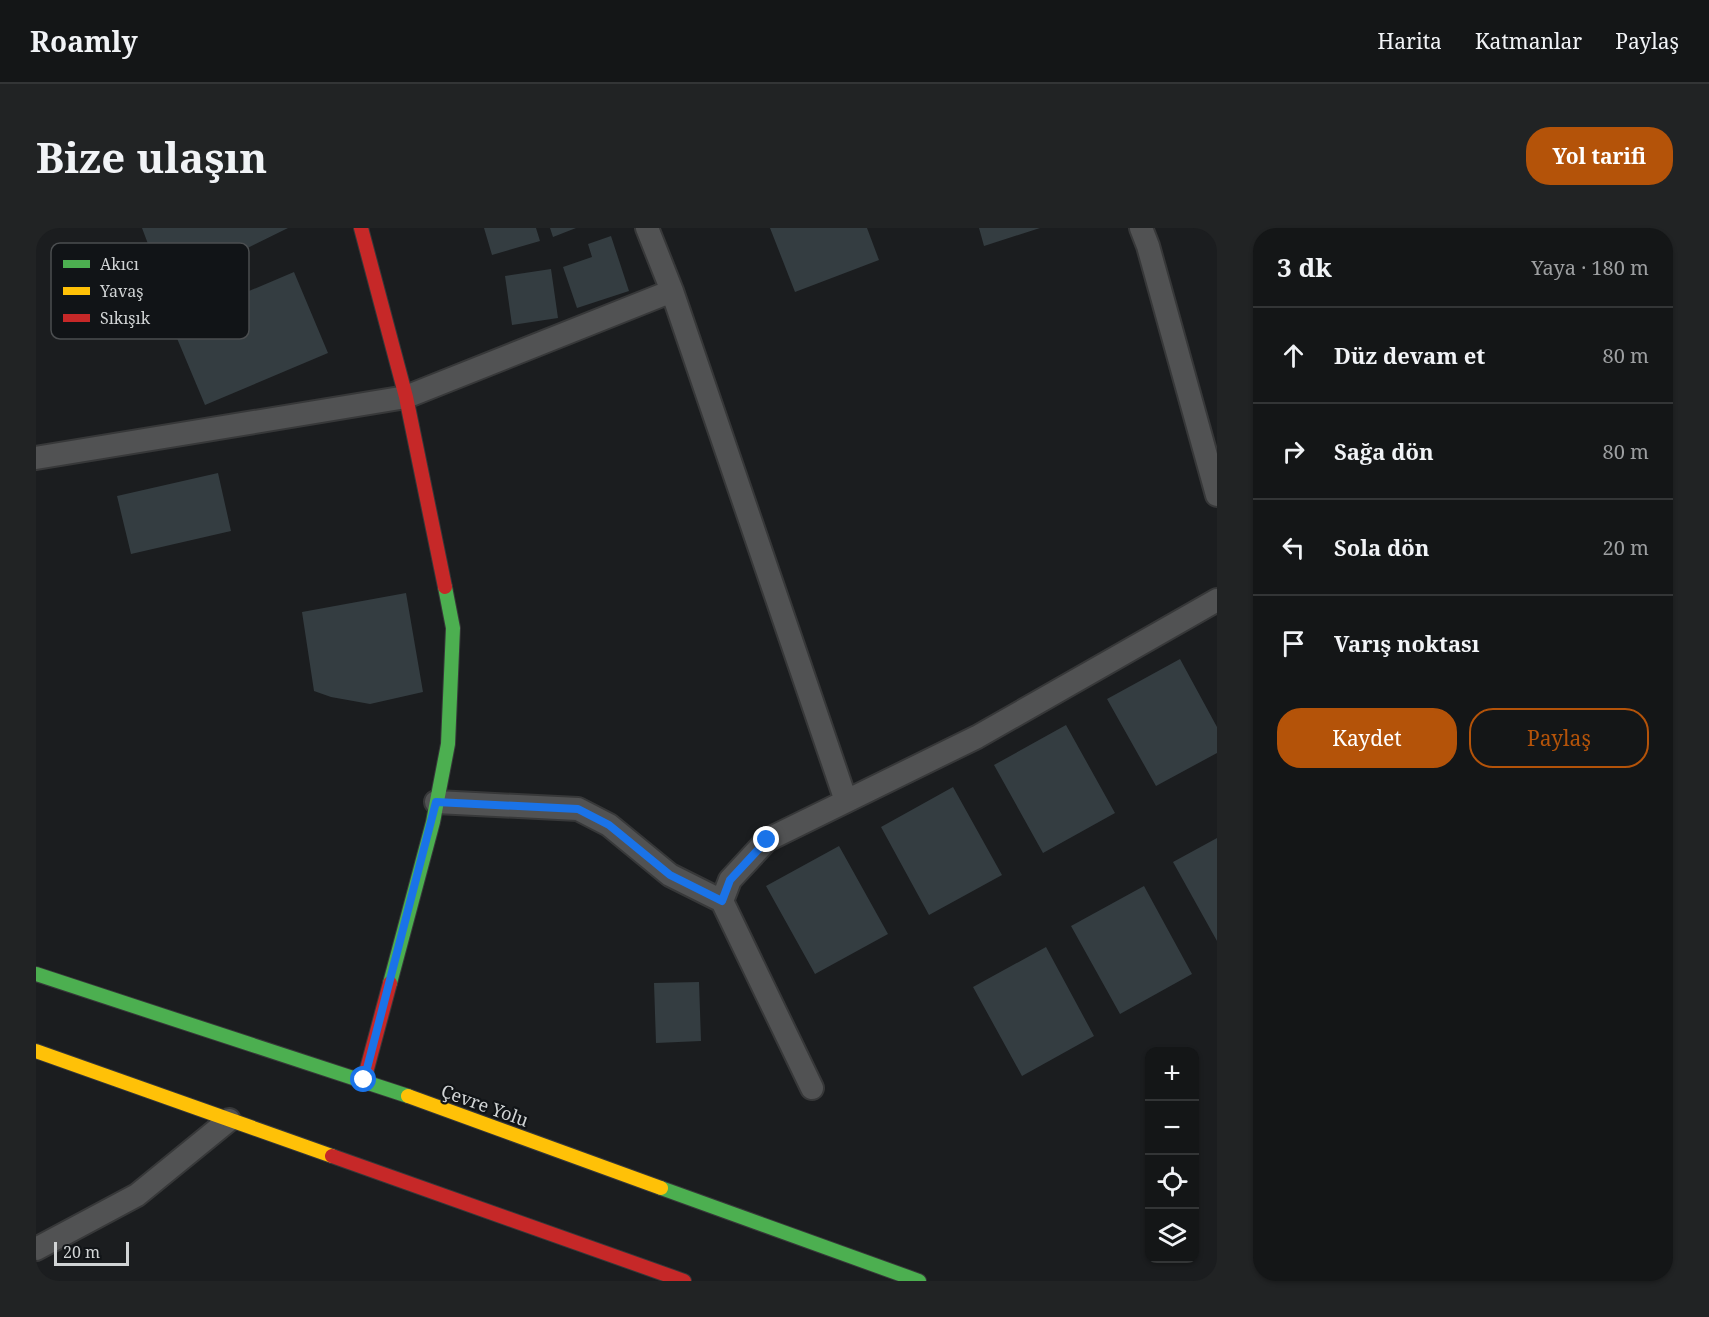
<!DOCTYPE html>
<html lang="tr">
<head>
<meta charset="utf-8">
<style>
	:root { --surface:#141617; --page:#212324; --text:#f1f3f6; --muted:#9d9fa1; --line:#333536; --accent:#b45309 }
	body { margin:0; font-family:"Noto Serif",serif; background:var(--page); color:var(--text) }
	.controls { position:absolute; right:18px; bottom:18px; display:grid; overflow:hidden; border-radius:12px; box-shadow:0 2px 4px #0004 }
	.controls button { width:54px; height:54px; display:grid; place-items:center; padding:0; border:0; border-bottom:2px solid var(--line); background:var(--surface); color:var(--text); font:30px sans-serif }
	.scale { position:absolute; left:18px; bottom:15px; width:75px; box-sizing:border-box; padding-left:6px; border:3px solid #d1d4d5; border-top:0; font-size:16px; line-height:21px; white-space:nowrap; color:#d1d4d5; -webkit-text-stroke:4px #111417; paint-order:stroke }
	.stop { position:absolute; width:18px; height:18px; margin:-14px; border:4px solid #1a73e8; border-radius:50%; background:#fff }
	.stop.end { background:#1a73e8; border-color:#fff; box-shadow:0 2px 6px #0008 }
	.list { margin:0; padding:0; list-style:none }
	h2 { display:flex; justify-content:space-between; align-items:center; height:78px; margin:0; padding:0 24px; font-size:26px }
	h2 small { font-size:20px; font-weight:400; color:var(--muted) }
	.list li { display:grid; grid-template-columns:39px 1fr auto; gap:18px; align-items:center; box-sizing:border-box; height:96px; padding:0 24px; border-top:2px solid var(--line) }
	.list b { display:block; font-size:22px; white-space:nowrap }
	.list em { font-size:20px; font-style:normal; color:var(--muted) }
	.actions { display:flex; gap:12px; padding:18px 24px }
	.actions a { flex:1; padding:14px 0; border:2px solid var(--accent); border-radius:24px; text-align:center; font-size:21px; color:var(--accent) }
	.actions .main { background:var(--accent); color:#fff }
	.icon { flex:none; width:33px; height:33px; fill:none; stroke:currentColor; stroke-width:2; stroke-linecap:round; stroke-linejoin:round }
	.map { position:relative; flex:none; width:1181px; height:1053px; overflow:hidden; border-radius:24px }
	header { display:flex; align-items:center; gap:36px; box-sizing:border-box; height:84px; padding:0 30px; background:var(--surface); border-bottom:2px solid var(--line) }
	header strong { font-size:28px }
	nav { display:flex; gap:33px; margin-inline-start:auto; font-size:21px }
	.intro { display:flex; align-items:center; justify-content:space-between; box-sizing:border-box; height:144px; padding:0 36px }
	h1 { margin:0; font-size:42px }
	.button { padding:15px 27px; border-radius:24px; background:var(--accent); color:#fff; font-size:21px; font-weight:700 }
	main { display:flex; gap:36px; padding:0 36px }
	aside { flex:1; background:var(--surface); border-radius:24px; box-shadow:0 2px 4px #0004 }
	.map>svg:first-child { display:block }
	.building { fill:#343d41 }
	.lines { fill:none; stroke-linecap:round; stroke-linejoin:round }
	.street-casing { stroke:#373839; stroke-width:26 }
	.fast-casing { stroke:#373839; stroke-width:16 }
	.slow-casing { stroke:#373839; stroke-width:16 }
	.jam-casing { stroke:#373839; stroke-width:16 }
	.street { stroke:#515253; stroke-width:22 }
	.fast { stroke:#4caf50; stroke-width:14 }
	.slow { stroke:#ffc107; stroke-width:14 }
	.jam { stroke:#c62828; stroke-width:14 }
	.route { stroke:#1a73e8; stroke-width:8 }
	.labels { text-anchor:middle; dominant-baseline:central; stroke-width:4.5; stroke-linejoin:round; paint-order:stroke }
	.street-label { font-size:18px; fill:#d1d4d5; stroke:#111417 }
	.key { fill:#111417; stroke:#4b4e50; stroke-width:1.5 }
	.key-label { font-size:16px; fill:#d1d4d5 }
</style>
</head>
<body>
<header>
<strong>Roamly</strong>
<nav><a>Harita</a><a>Katmanlar</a><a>Paylaş</a></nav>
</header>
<div class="intro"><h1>Bize ulaşın</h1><a class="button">Yol tarifi</a></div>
<main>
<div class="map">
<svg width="1181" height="1053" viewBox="0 0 1181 1053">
	<rect width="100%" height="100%" fill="#1b1d1f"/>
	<!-- building -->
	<path class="building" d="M 106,0 L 252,0 L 129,61 Z
		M 448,0 L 500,0 L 504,13 L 456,27 Z
		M 514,0 L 540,0 L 517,9 Z
		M 734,0 L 831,0 L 843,32 L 759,64 Z
		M 943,0 L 1004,0 L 948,18 Z
		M 575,8 L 593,63 L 541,80 L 527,39 L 556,29 L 552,16 Z
		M 515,41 L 522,90 L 476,97 L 469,48 Z
		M 258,44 L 292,125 L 169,177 L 135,96 Z
		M 182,245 L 195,303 L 95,326 L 81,268 Z
		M 370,365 L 387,464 L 334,476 L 295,469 L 278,463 L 266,384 Z
		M 1144,431 L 1181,499 L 1181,525 L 1120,558 L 1071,471 Z
		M 1030,497 L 1079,585 L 1007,625 L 958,537 Z
		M 917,559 L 966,647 L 893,687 L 845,599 Z
		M 1181,610 L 1181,713 L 1137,634 Z
		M 803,618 L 852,706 L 779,746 L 730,658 Z
		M 1108,658 L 1156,746 L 1084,786 L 1035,698 Z
		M 1010,719 L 1058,808 L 986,848 L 937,759 Z
		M 663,754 L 665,813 L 620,815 L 618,755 Z"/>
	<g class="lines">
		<defs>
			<path id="street" d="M 611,0 L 636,63 L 810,573
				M 1105,0 L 1112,18 L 1181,267
				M 0,230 L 370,169 L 636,63
				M 400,574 L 542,581 L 573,597 L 634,647 L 686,673
				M 776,860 L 686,673 L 694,652 L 731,612 L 941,509 L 1181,372
				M 0,1021 L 101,967 L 193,892"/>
			<path id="fast" d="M 0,746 L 372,868
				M 354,755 L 397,594 L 412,516 L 417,400 L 409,359
				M 625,960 L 883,1053"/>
			<path id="slow" d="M 0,823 L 296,928
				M 372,868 L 625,960"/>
			<path id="jam" d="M 325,0 L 370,169 L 409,359
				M 328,852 L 354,755
				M 296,928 L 648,1053"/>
		</defs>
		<!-- street casing -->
		<use href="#street" class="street-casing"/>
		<!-- fast casing -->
		<use href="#fast" class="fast-casing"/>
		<!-- slow casing -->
		<use href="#slow" class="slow-casing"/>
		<!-- jam casing -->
		<use href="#jam" class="jam-casing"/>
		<!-- street -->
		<use href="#street" class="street"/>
		<!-- fast -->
		<use href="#fast" class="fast"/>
		<!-- slow -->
		<use href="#slow" class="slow"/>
		<!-- jam -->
		<use href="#jam" class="jam"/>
	</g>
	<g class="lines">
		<!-- route -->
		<path class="route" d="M 328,852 L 400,574 L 542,581 L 573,597 L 634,647 L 686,673 L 694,652 L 731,612"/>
	</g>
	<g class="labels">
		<!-- street labels -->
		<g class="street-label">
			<text transform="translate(449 877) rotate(20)">Çevre Yolu</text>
		</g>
	</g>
	<!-- legend -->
	<rect x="15" y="15" width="198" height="96" rx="9" class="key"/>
	<rect x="27" y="32" width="27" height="8" fill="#4caf50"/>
	<rect x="27" y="59" width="27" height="8" fill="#ffc107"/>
	<rect x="27" y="86" width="27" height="8" fill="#c62828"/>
	<g class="key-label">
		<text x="64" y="42">Akıcı</text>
		<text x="64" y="69">Yavaş</text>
		<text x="64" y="96">Sıkışık</text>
	</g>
</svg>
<div class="controls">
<button>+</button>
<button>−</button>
<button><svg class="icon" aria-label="locate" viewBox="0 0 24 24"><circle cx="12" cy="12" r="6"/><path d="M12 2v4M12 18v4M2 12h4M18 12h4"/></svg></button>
<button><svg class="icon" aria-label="layers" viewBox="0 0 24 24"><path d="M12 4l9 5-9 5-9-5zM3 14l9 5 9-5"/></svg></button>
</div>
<div class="scale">20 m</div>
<div class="stop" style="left:328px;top:852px"></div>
<div class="stop end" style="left:731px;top:612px"></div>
</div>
<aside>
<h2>3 dk<small>Yaya · 180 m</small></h2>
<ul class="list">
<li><svg class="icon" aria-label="ahead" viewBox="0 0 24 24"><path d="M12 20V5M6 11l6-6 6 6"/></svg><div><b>Düz devam et</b></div><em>80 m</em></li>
<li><svg class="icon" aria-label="right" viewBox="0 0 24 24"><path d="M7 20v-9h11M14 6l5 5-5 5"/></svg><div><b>Sağa dön</b></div><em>80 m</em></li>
<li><svg class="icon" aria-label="left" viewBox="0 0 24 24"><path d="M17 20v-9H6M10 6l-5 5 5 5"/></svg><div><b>Sola dön</b></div><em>20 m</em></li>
<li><svg class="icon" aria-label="arrive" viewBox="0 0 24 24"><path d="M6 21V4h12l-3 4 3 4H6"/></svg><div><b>Varış noktası</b></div></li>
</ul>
<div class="actions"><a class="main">Kaydet</a><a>Paylaş</a></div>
</aside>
</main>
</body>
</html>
